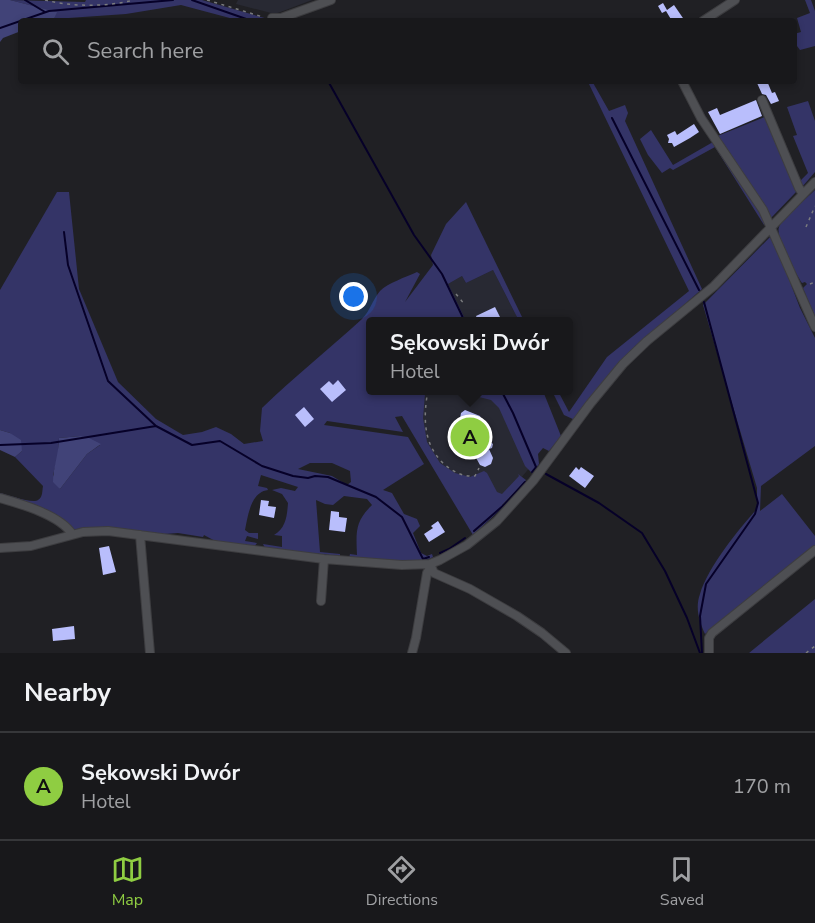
<!DOCTYPE html>
<html lang="en">
<head>
<meta charset="utf-8">
<style>
	:root { --surface:#18181b; --page:#252528; --text:#f1f3f6; --muted:#9fa0a3; --line:#36373a; --accent:#8fcd42 }
	body { margin:0; font-family:"Nunito Sans",sans-serif; background:var(--page); color:var(--text) }
	.you { position:absolute; left:354px; top:297px; width:21px; height:21px; margin:-15px; border:4px solid #fff; border-radius:50%; background:#1a73e8; box-shadow:0 0 0 9px #1a73e833 }
	.badge { display:grid; place-items:center; width:39px; height:39px; border-radius:50%; background:var(--accent); color:#111; font-size:20px; font-weight:700 }
	.pin { position:absolute; translate:-50% -50%; border:3px solid #fff; box-shadow:0 2px 6px #0006 }
	.popup { position:absolute; left:366px; top:317px; width:207px; height:78px; box-sizing:border-box; display:grid; place-content:center; border-radius:6px; background:var(--surface); filter:drop-shadow(0 2px 4px #0005); font-size:20px; white-space:nowrap; color:var(--muted) }
	.popup b { font-size:22px; color:var(--text) }
	.popup::after { content:''; position:absolute; left:50%; top:100%; margin-left:-12px; border:12px solid transparent; border-top-color:var(--surface) }
	.list { margin:0; padding:0; list-style:none }
	h2 { display:flex; justify-content:space-between; align-items:center; height:78px; margin:0; padding:0 24px; font-size:26px }
	h2 small { font-size:20px; font-weight:400; color:var(--muted) }
	.list li { display:grid; grid-template-columns:39px 1fr auto; gap:18px; align-items:center; box-sizing:border-box; height:108px; padding:0 24px; border-top:2px solid var(--line) }
	.list b { display:block; font-size:22px; white-space:nowrap }
	.list p { margin:0; font-size:20px; white-space:nowrap; color:var(--muted) }
	.list em { font-size:20px; font-style:normal; color:var(--muted) }
	.icon { flex:none; width:33px; height:33px; fill:none; stroke:currentColor; stroke-width:2; stroke-linecap:round; stroke-linejoin:round }
	.map { position:relative; flex:none; width:815px; height:653px; overflow:hidden }
	.search { position:absolute; background:var(--surface); box-shadow:0 3px 9px #0003; left:18px; right:18px; top:18px; height:66px; display:flex; align-items:center; gap:15px; box-sizing:border-box; padding:0 21px; border-radius:6px; color:var(--muted); font-size:22px }
	.sheet { height:186px; background:var(--surface) }
	nav { display:flex; justify-content:space-around; align-items:center; box-sizing:border-box; height:84px; border-top:2px solid var(--line); background:var(--surface); font-size:16px; color:var(--muted) }
	nav a { display:grid; justify-items:center; gap:3px }
	nav .on { color:var(--accent) }
	.map>svg:first-child { display:block }
	.built { fill:#282933 }
	.green { fill:#343467; fill-rule:evenodd }
	.forest { fill:#414378 }
	.lines { fill:none; stroke-linecap:round; stroke-linejoin:round }
	.stream { stroke:#060028; stroke-width:2 }
	.building { fill:#b9befc }
	.minor-casing { stroke:#3d3d40; stroke-width:10 }
	.path { stroke:#7a7b7e; stroke-width:1.5; stroke-dasharray:3 4.5; stroke-linecap:butt }
	.minor { stroke:#4e4f53; stroke-width:8 }
</style>
</head>
<body>
<div class="map">
<svg width="815" height="653" viewBox="0 0 815 653">
	<rect width="100%" height="100%" fill="#202024"/>
	<!-- built -->
	<path class="built" d="M 238,0 L 312,0 L 275,14 L 236,4 Z
		M 493,270 L 519,321 L 466,321 L 448,284 L 462,276 L 466,283 Z
		M 409,391 L 495,391 L 532,465 L 502,500 L 450,494 L 425,453 Z"/>
	<!-- green -->
	<path class="green" d="M 10,0 L 85,2 L 86,0 L 202,0 L 275,21 L 241,21 L 181,5 L 126,14 L 54,19 L 56,12 Z
		M 805,0 L 811,0 L 815,11 L 815,46 L 800,50 L 794,42 L 794,34 L 801,32 L 797,18 L 810,13 Z
		M 592,81 L 609,111 L 625,105 L 628,113 L 625,121 L 702,289 L 637,346 L 575,420 L 564,415 L 552,391 L 558,391 L 569,412 L 607,357 L 689,291 L 588,82 Z
		M 808,101 L 815,121 L 815,172 L 802,187 L 799,182 L 808,173 L 793,136 L 797,135 L 787,107 Z
		M 767,116 L 797,191 L 771,218 L 715,137 Z
		M 651,130 L 673,165 L 713,142 L 767,222 L 764,225 L 715,147 L 673,170 L 670,168 L 662,173 L 648,155 L 640,139 Z
		M 815,190 L 815,317 L 803,288 L 807,284 L 805,282 L 802,283 C 796,274 775,237 779,227 C 784,216 806,199 815,190 Z
		M 57,192 L 69,192 L 79,289 L 118,382 L 156,419 L 183,435 L 202,432 L 216,427 L 231,434 L 244,444 L 263,441 L 260,431 L 262,408 C 294,377 329,349 362,319 C 370,311 373,299 380,291 C 388,283 406,277 417,272 L 420,274 L 405,302 L 433,265 L 431,255 L 446,224 L 466,202 L 524,321 L 519,321 L 493,270 L 466,283 L 462,276 L 448,284 L 466,321 L 371,322 L 371,390 L 427,391 L 425,394 L 423,418 L 427,442 L 440,463 L 455,473 L 470,477 L 484,471 L 487,473 L 497,492 L 502,494 L 519,476 L 518,474 L 526,480 L 502,505 L 503,507 L 473,535 L 402,416 L 395,417 L 403,432 L 327,421 L 324,425 L 408,437 L 424,464 L 383,490 L 392,493 L 404,514 L 417,519 L 420,526 L 413,533 L 421,553 L 427,556 L 432,554 L 433,557 C 416,567 370,559 349,558 L 350,554 L 357,555 C 356,531 355,522 372,505 L 367,499 L 344,496 L 333,505 L 325,504 L 316,500 L 320,552 L 340,554 L 340,556 L 265,548 L 263,544 L 282,547 L 282,536 L 274,535 C 286,528 287,516 288,503 L 282,494 L 272,490 L 281,488 L 295,491 L 298,487 L 261,475 L 258,486 L 267,488 L 268,490 C 251,492 248,515 245,530 L 249,533 L 258,533 L 258,539 L 247,536 L 245,541 L 257,543 L 254,547 L 217,542 L 204,535 L 203,537 L 178,533 L 164,534 L 119,528 L 76,530 L 28,505 L 0,496 L 0,493 C 8,495 33,504 38,500 C 43,497 42,491 43,486 L 15,457 L 22,451 L 10,433 L 0,430 L 0,290 ZM 81,436 L 100,445 L 87,454 L 60,489 L 53,475 L 58,456 L 59,438 ZM 310,463 L 332,463 L 350,471 L 351,482 L 347,485 L 332,476 L 298,469 Z
		M 772,235 L 800,308 L 815,338 L 815,446 L 761,486 L 760,511 L 782,494 L 815,536 L 815,546 L 705,634 C 699,621 695,608 700,594 C 708,567 738,530 757,509 L 757,488 L 703,305 Z
		M 478,391 L 543,391 L 561,436 L 549,451 L 543,448 L 538,454 L 539,464 L 532,473 L 525,466 L 499,408 L 491,400 L 479,397 Z
		M 815,599 L 815,653 L 749,653 Z"/>
	<!-- forest -->
	<path class="forest" d="M 0,0 L 10,0 L 57,12 L 54,19 L 48,21 L 21,21 L 21,31 L 3,38 L 0,42 Z
		M 0,430 L 10,433 L 21,440 L 22,451 L 15,457 L 0,450 Z
		M 81,436 L 89,438 L 101,444 L 87,454 L 60,489 L 53,482 C 53,468 59,453 59,438 Z"/>
	<g class="lines">
		<!-- stream -->
		<path class="stream" d="M 25,0 L 45,12
			M 192,0 L 252,21
			M 0,28 L 49,11 L 173,0
			M 328,81 L 414,235 L 442,274 L 465,322
			M 612,118 L 699,290
			M 64,232 L 68,265 L 108,381 L 156,426
			M 501,390 L 513,413 L 536,467 L 532,472
			M 0,445 L 51,443 L 156,426 L 192,445 L 220,441 L 262,466 L 293,476 L 308,478 L 315,476 L 328,477 L 376,497 L 402,517 L 423,559 L 429,557
			M 546,474 L 599,503 L 642,533 L 665,571 L 687,618 L 700,653
			M 474,531 L 505,504 L 525,482
			M 440,553 L 449,549 L 465,538
			M 702,653 L 700,616 L 706,584 L 755,514 L 758,503 L 704,302"/>
	</g>
	<!-- building -->
	<path class="building" d="M 663,3 L 667,10 L 674,5 L 685,21 L 672,21 L 666,11 L 662,13 L 658,6 Z
		M 762,81 L 767,81 L 772,93 L 775,92 L 779,101 L 771,104 L 766,95 L 762,94 L 757,83 Z
		M 756,100 L 762,116 L 720,134 L 708,112 L 717,108 L 720,115 Z
		M 694,124 L 699,132 L 690,138 L 674,147 L 672,143 L 668,143 L 669,139 L 667,135 L 675,131 L 677,135 Z
		M 495,307 L 502,321 L 478,321 L 476,316 Z
		M 338,380 L 346,390 L 332,402 L 320,389 L 329,381 L 333,385 Z
		M 304,407 L 314,419 L 305,427 L 295,415 Z
		M 465,410 L 480,416 L 483,422 L 479,432 L 484,441 L 488,440 L 493,444 L 492,448 L 489,449 L 493,458 L 491,464 L 485,467 L 480,465 L 470,447 L 456,455 L 449,442 L 463,435 L 456,422 L 460,419 L 461,413 Z
		M 576,467 L 579,470 L 581,467 L 594,476 L 585,488 L 569,476 Z
		M 261,500 L 269,501 L 268,506 L 276,507 L 274,518 L 259,515 Z
		M 331,511 L 339,512 L 339,517 L 347,518 L 345,532 L 329,530 Z
		M 438,521 L 445,532 L 429,542 L 424,534 L 433,528 L 431,526 Z
		M 109,546 L 116,572 L 103,575 L 99,548 Z
		M 74,626 L 75,639 L 53,641 L 52,629 Z"/>
	<g class="lines">
		<defs>
			<path id="minor" d="M 272,18 L 281,18 L 331,0
				M 703,21 L 735,0
				M 682,81 L 701,118 L 763,210 L 815,327
				M 762,100 L 799,188 L 803,194
				M 0,498 C 21,504 60,515 72,534
				M 140,535 L 150,653
				M 0,548 L 31,546 L 83,532 L 108,531 L 324,559 L 402,565 L 430,564 L 440,560 L 467,545 L 497,521 L 533,481 L 590,404 L 623,364 L 647,341 L 714,286 L 815,182
				M 430,564 L 434,573 L 470,589 L 517,616 L 542,633 L 566,653
				M 321,601 L 324,559
				M 412,653 L 416,638 L 427,573 L 431,567
				M 709,653 L 709,638 L 712,633 L 815,550"/>
		</defs>
		<!-- minor casing -->
		<use href="#minor" class="minor-casing"/>
		<!-- path -->
		<path class="path" d="M 45,0 C 73,7 106,7 134,0
			M 207,0 L 263,17
			M 806,227 L 815,206
			M 810,284 L 815,282
			M 456,294 L 465,305
			M 428,390 C 423,418 423,445 445,465 C 454,472 463,477 475,476 L 479,468
			M 476,390 L 478,397
			M 460,391 L 460,390
			M 806,653 L 815,646"/>
		<!-- minor -->
		<use href="#minor" class="minor"/>
	</g>
</svg>
<div class="you"></div>
<div class="pin badge" style="left:470px;top:437px">A</div>
<div class="popup"><b>Sękowski Dwór</b>Hotel</div>
<div class="search"><svg class="icon" aria-label="search" viewBox="0 0 24 24"><circle cx="10" cy="10" r="6"/><path d="M15 15l6 6"/></svg>Search here</div>
</div>
<section class="sheet">
<h2>Nearby<small></small></h2>
<ul class="list">
<li><span class="badge">A</span><div><b>Sękowski Dwór</b><p>Hotel</p></div><em>170 m</em></li>
</ul>
</section>
<nav>
<a class="on"><svg class="icon" aria-label="map" viewBox="0 0 24 24"><path d="M3 6l6-2 6 2 6-2v14l-6 2-6-2-6 2zM9 4v14M15 6v14"/></svg>Map</a>
<a><svg class="icon" aria-label="directions" viewBox="0 0 24 24"><path d="M12 3l9 9-9 9-9-9zM9 14v-3h6M13 9l2 2-2 2"/></svg>Directions</a>
<a><svg class="icon" aria-label="saved" viewBox="0 0 24 24"><path d="M7 4h10v16l-5-4-5 4z"/></svg>Saved</a>
</nav>
</body>
</html>
